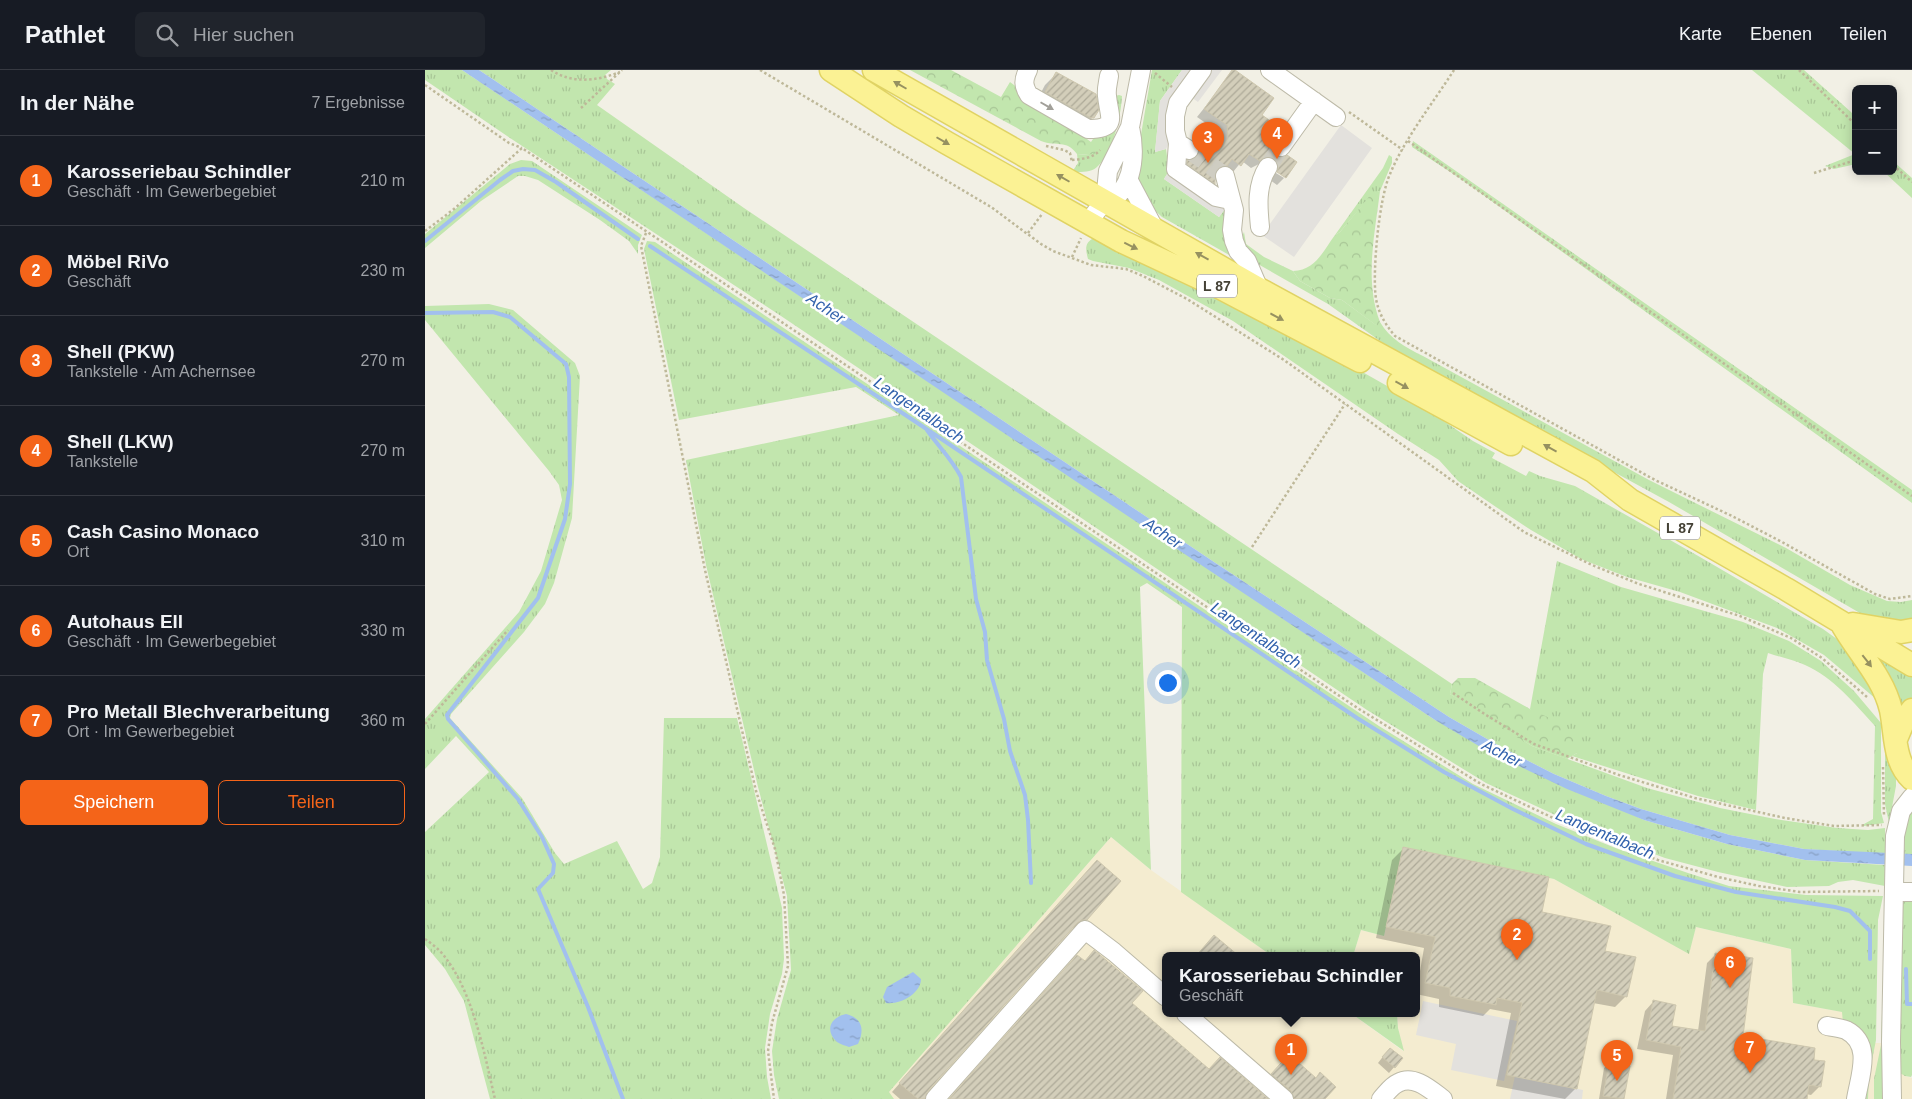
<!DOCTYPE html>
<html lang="de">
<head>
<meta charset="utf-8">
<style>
	:root { --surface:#171b24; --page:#20242c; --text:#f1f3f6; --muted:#9ea1a6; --line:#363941; --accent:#f46419 }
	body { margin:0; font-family:Arial,sans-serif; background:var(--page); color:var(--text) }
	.controls { position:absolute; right:15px; top:15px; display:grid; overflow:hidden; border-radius:8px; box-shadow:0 2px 12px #0003 }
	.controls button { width:45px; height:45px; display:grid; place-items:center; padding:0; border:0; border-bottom:1px solid var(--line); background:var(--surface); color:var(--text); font:25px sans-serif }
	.you { position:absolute; left:742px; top:612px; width:18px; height:18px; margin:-12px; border:4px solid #fff; border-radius:50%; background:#1a73e8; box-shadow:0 0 0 8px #1a73e833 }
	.badge { display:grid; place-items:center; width:32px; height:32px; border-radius:50%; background:var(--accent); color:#fff; font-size:16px; font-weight:700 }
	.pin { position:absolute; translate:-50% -41px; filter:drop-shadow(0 1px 2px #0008) }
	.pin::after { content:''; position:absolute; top:26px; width:18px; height:15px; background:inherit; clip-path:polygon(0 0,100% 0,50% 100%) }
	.popup { position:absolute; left:737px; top:882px; width:258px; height:65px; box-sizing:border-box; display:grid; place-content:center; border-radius:8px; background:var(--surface); filter:drop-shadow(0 1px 4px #0005); font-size:16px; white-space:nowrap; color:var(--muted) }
	.popup b { font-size:19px; color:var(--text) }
	.popup::after { content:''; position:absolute; left:50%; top:100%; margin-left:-10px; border:10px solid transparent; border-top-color:var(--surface) }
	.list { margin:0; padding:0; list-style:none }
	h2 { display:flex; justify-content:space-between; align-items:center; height:65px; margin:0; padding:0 20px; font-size:21px }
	h2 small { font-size:16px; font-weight:400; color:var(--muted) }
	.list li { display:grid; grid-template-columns:32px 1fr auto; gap:15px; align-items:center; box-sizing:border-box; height:90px; padding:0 20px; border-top:1px solid var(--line) }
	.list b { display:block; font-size:19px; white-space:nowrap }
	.list p { margin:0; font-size:16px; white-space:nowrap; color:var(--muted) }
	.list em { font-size:16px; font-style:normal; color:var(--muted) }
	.actions { display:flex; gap:10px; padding:15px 20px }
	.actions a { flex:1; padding:11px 0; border:1px solid var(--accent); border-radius:8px; text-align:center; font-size:18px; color:var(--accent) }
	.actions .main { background:var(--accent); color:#fff }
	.icon { flex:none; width:28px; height:28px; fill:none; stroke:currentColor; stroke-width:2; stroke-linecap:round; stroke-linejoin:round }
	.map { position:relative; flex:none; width:1487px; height:1029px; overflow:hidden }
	header { display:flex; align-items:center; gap:30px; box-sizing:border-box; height:70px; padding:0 25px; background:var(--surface); border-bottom:1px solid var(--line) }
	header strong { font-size:24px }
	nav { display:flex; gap:28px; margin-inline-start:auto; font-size:18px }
	.search { width:350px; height:45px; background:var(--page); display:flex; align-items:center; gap:12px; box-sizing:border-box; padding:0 18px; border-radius:8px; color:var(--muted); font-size:19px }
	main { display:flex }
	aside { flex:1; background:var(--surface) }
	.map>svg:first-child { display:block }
	.commercial { fill:#f4ecd0 }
	.grass { fill:url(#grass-tufts) }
	.forest { fill:url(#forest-crowns) }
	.parking { fill:#e3e1dd }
	.water { fill:url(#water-ripples) }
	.shadow { fill:#0003 }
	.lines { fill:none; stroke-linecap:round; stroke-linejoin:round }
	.stream { stroke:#a2c0ee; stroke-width:4 }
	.building { fill:url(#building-hatch); stroke:#cec7ae }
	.minor-tunnel { stroke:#cfcdc2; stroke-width:18; stroke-dasharray:18 9; stroke-linecap:butt }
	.minor-casing { stroke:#bdbaa8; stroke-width:20 }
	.major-casing { stroke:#e0d364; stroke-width:25 }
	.path { stroke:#beb899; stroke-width:2.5; stroke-dasharray:2.5 2.5; stroke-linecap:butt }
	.minor { stroke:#fff; stroke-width:18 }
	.major { stroke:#fbf294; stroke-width:22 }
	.oneway { fill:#969160 }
	.oneway2 { fill:#a2a09a }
	.labels { text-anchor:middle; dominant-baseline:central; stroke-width:5; stroke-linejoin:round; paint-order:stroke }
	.shield { fill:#fff; stroke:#7c7a72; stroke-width:1 }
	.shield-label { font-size:14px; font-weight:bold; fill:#444135 }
	.water-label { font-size:16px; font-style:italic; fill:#3161ac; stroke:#fff }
</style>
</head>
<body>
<header>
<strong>Pathlet</strong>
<div class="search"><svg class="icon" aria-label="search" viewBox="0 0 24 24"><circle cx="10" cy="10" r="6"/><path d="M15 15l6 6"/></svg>Hier suchen</div>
<nav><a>Karte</a><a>Ebenen</a><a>Teilen</a></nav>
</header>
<main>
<aside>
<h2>In der Nähe<small>7 Ergebnisse</small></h2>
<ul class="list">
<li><span class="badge">1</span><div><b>Karosseriebau Schindler</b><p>Geschäft · Im Gewerbegebiet</p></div><em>210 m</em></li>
<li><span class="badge">2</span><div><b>Möbel RiVo</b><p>Geschäft</p></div><em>230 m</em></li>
<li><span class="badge">3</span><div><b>Shell (PKW)</b><p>Tankstelle · Am Achernsee</p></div><em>270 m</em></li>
<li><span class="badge">4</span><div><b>Shell (LKW)</b><p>Tankstelle</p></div><em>270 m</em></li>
<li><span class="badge">5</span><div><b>Cash Casino Monaco</b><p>Ort</p></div><em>310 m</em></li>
<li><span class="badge">6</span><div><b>Autohaus Ell</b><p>Geschäft · Im Gewerbegebiet</p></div><em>330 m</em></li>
<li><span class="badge">7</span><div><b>Pro Metall Blechverarbeitung</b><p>Ort · Im Gewerbegebiet</p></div><em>360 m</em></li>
</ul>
<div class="actions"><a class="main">Speichern</a><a>Teilen</a></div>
</aside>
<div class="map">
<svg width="1487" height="1029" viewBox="0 0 1487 1029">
	<defs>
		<pattern id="grass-tufts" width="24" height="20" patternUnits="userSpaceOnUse" patternTransform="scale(1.25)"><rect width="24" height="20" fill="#c2e6ae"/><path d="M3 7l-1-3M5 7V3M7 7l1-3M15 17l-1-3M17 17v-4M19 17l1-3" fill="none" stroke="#a8c696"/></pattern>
		<pattern id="forest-crowns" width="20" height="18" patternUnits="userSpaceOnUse" patternTransform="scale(1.25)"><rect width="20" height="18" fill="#c2e6ae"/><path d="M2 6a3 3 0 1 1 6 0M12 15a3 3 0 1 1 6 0" fill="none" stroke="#a8c696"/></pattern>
		<pattern id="water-ripples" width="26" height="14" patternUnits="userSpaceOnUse" patternTransform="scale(1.25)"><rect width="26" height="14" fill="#a2c0ee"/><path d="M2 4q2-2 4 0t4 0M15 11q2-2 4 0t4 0" fill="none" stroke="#869ec2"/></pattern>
		<pattern id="building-hatch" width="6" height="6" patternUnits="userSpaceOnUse" patternTransform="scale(1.25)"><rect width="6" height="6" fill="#d3ceba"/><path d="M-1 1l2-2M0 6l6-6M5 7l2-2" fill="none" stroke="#ada998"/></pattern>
	</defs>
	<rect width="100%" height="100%" fill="#f2f0e5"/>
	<!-- commercial -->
	<path class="commercial" d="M 686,767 L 726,800 L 847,886 L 741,886 L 741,944 L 927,944 L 978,981 L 973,958 L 972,944 L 991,944 L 991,886 L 928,886 L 936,860 L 959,866 L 978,777 L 1129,809 L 1263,883 L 1271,857 L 1366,879 L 1368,933 L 1418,942 L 1442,973 L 1474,973 L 1480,1006 L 1487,1008 L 1487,1029 L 469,1029 L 463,1023 Z"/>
	<!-- grass -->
	<path class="grass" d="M 0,0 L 37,0 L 1010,650 L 1219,750 L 1302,774 L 1380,790 L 1460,795 L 1460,816 L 1428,810 L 1413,812 L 1404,816 L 1362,817 L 1293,802 L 1240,788 L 1154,756 L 1061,713 L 942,640 L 356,246 L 85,68 L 0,10 Z
		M 54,0 L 186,0 L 180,5 L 182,9 L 190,14 L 172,35 L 319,138 L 1027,614 L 1025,624 L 1107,676 L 1222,718 L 1295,738 L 1350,749 L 1412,758 L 1443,760 L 1460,758 L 1460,784 L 1379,779 L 1305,765 L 1216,739 L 1181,726 L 1129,704 L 1076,677 L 1024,647 L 789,492 Z
		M 727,0 L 757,0 L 735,31 L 730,82 L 741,79 L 744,101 L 739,109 L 794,147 L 800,139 L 813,190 L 737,147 L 726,137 L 712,110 L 712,88 Z
		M 1327,0 L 1379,0 L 1426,42 L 1431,48 L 1431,94 L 1409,99 L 1400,96 L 1430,84 Z
		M 694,25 L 697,26 C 696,46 688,82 673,96 C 667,103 656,102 647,102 L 653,93 L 652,84 L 664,85 L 673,67 L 686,27 Z
		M 988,71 L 1487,420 L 1487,433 L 1033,107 L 987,77 Z
		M 964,85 L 967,87 L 967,93 L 955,121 L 947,124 L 915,162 L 910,165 L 958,98 Z
		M 96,90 L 107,91 L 217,165 L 213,175 L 213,184 L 204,171 L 175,150 L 113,110 L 100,106 L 93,106 L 56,131 L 0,178 L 0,164 L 85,94 Z
		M 1468,91 L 1487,108 L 1487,128 L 1458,101 L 1468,101 Z
		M 819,162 L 821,174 L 839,187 L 868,201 L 875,211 L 905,228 L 917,230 L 951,255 L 955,252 C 965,269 980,277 998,286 L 1224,410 L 1361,478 L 1425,515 L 1462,531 L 1476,532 L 1487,530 L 1487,554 L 1440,546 L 1244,432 L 979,288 L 903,234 L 824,189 C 817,180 814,173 819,162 Z
		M 667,169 L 676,169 L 918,291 L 994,334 L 1048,371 L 1070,383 L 1067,388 L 1101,406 L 1104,401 L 1115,406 L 1150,416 L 1275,487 L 1398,559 L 1416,572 L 1440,597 L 1451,629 L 1399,585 L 1352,558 L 1255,522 L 1202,507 L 1156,489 L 1106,460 L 1071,437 L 1033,411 L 1014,390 L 973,364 L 808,251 L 734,210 L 704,198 L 668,191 L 663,189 C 661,181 659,174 667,169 Z
		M 222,171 L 230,172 L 954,656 L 1048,714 L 1131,754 L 1193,779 L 1263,803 L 1304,816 L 1381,825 L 1458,826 L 1453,850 L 1451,970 L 1444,1006 L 1443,1029 L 1436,1029 L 1443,985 L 1418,953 L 1417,942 L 1368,933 L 1366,879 L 1271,857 L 1264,884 L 1129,809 L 978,777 L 959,866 L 936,860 L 928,886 L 847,886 L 756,822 L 757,537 L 722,513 L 715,517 L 726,800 L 686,767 L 464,1022 L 469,1029 L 354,1029 L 349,1005 L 347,981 L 352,949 L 366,900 L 362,826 L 333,717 L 281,495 L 261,390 L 474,345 L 431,317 L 254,350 L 219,179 Z
		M 64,234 L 88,240 L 150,293 L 155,306 L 147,448 L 129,513 L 120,534 L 99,562 L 26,644 L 25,648 L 97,728 L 130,783 L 139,794 L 192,771 L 218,819 L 227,813 L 235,787 L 239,648 L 312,648 L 357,838 L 359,889 L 357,904 L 345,944 L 340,978 L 342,1007 L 346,1029 L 65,1029 L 39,931 L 20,899 L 0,875 L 0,762 L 64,702 L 31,666 L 0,699 L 0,649 L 94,542 L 116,501 L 137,430 L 134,415 L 124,401 L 0,250 L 0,236 Z
		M 1132,491 L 1196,517 L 1318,552 L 1364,571 L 1396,591 L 1429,621 L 1456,653 L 1456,742 L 1459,753 L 1439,756 L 1439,754 L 1448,749 L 1450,656 C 1430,634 1408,607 1380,595 C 1368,590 1355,587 1343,583 L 1338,604 L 1331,740 L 1273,726 L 1147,686 L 1152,683 L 1105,639 Z
		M 1454,587 L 1487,607 L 1487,633 L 1478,641 L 1450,591 Z
		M 1460,674 L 1471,702 L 1471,716 L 1464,753 L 1460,734 Z
		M 1487,742 L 1487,784 L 1478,784 C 1478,769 1475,753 1487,742 Z
		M 1487,828 L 1487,1005 L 1486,1007 L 1480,1006 L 1475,1003 L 1473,994 L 1477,842 L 1478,832 Z
		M 1462,832 L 1459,1029 L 1449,1029 L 1449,1009 L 1456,975 L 1460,852 Z
		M 927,944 L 972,944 L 973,958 L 979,981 Z"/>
	<!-- forest -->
	<path class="forest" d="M 485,0 L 526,0 L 576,27 L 585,12 L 666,72 L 670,66 L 673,67 L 673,80 L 664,85 L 652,84 C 641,69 632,77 616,71 Z
		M 955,121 C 950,163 939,210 955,252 L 952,256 L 917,230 L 905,228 L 875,211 L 868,201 C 891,200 898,181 910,165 L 915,162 L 947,123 Z
		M 1033,608 L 1050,608 L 1105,639 L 1129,650 L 1152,670 L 1152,683 L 1142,689 L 1107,676 L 1064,651 L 1025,624 L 1027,614 Z"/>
	<!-- parking -->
	<path class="parking" d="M 757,0 L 797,0 L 773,32 L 766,27 L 748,38 L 743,75 L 741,79 L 730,82 L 735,31 Z
		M 916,55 L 947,78 L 869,187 L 837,165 Z
		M 744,101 L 800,139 L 794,147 L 739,109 Z
		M 998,931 L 1092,951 L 1079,1011 L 1026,1000 L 1031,974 L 991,965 Z
		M 1090,1006 L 1158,1020 L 1157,1029 L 1085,1029 Z"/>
	<!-- water -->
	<path class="water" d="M 37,0 L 54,0 L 789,492 L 1024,647 L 1076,677 L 1129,704 L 1181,726 L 1216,739 L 1305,765 L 1379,779 L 1487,784 L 1487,796 L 1380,790 L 1302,774 L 1219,750 L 1142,719 L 1064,682 L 1010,650 L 740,471 Z
		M 488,902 L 496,909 C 496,923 476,935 461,933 L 458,927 L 462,917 Z
		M 421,944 C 437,948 440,959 433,974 L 424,977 C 421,976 415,974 412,972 C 399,960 406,947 421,944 Z"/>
	<!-- shadow -->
	<path class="shadow" d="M 809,1 L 835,45 L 834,68 L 850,87 L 860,106 L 848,98 L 846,100 L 859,108 L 852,115 L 845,110 L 841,95 L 834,94 L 826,98 L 817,91 L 808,102 L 800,97 L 793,103 L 788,104 L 763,93 L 762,95 L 788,113 L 789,111 L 789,113 L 782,120 L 755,99 L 763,91 L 767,91 L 768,88 L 764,81 L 775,68 L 793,81 L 796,77 L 795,63 L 772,47 Z
		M 631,4 L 668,47 L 657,59 L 610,34 L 620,15 Z
		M 978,779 L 1116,843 L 1179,882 L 1201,926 L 1190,937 L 1168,933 L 1151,1018 L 1140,1029 L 1071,1016 L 1086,943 L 1065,939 L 1058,946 L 1014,937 L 1014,929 L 991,924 L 999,878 L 951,868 L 967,790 Z
		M 664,800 L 661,849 L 652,857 L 647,858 L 501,1021 L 499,1029 L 475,1029 L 467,1022 Z
		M 1291,884 L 1316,967 L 1387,991 L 1395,1016 L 1386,1025 L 1381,1024 L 1381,1029 L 1241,1029 L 1248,985 L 1212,979 L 1220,941 L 1228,932 L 1246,957 L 1273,961 L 1282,893 Z
		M 960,984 L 977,988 L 964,1003 L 953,993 Z
		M 1185,993 L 1204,997 L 1198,1029 L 1174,1029 L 1179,998 Z
		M 856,994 L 898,1029 L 857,1029 L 839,1013 Z"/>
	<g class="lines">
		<!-- stream -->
		<path class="stream" d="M 0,171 L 75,110 L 88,101 L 98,99 L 110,100 L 131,112 L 213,169
			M 225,176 L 500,358 L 932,648 L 1019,702 L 1088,739 L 1161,774 L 1250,806 L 1311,822 L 1410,837 L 1425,841 L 1445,861 L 1445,889
			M 0,243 L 68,242 L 85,247 L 141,294 L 144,307 L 145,414 L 140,449 L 113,528 L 22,645 L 23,649 L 93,729 L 117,767 L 129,794 L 128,803 L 113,819 L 163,937 L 198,1029
			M 502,360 C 513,376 527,389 536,407 L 551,529 L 560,562 L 562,590 L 579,649 L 585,681 L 600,725 L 603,750 L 606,813
			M 1481,899 L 1482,934 L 1487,934"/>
	</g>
	<!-- building -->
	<path class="building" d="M 807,0 L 810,0 L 849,28 L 837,45 L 847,52 L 836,67 L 846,74 L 846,81 L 850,86 L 855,88 L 862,85 L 872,92 L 861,108 L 852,102 L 854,96 L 849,88 L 842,86 L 835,91 L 824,84 L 816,96 L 807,89 L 802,96 L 793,98 L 790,104 L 790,114 L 762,94 L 762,90 L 768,90 L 773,85 L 775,80 L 771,72 L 774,67 L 794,81 L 803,68 L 802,55 L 779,39 Z
		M 631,2 L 671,24 L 674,40 L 669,48 L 666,48 L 620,22 Z
		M 978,777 L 1124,807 L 1117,842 L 1186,856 L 1180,881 L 1211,887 L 1202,927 L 1172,920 L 1152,1019 L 1082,1005 L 1097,933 L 1072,928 L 1071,935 L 1025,926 L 1025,918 L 1000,913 L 1010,867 L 961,857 Z
		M 672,790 L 696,811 L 662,850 L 657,850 L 652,853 L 502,1022 L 500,1029 L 493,1029 L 474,1013 Z
		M 789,865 L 814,886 L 771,886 Z
		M 669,880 L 718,921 L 707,933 L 784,999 L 795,987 L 843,1029 L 524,1029 L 652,885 L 660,891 Z
		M 1290,883 L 1328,888 L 1318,966 L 1390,978 L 1389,990 L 1400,991 L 1396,1017 L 1384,1015 L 1382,1029 L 1248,1029 L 1256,977 L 1221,970 L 1228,930 L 1251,935 L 1247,956 L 1280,961 Z
		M 965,978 L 978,988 L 970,998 L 957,987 Z
		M 864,984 L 891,1008 L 895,1002 L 911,1017 L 900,1029 L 869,1029 L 866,1021 L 846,1004 Z
		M 1184,992 L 1205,996 L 1199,1029 L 1178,1026 Z"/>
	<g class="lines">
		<!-- minor-tunnel -->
		<path class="minor-tunnel" d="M 764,80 L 800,106
			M 843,97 L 856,77"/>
		<defs>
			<path id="minor" d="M 603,0 C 598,10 598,16 604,25 L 663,59 C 694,59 684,47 682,26 C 681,19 683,13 684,6
				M 845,0 L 911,47
				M 753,73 L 751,99 L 791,127 L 805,130
				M 856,77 L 889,31
				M 764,80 L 753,73 L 750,61 L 750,46 L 753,33 L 777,0
				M 800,106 L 809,140 L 807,160 L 809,171 L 813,181 L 822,191 L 834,219
				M 703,109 L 730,160
				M 680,132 L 683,101 L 705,57 L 716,0
				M 663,153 C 668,146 674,137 680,132 C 683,129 688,129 691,127 C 710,110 710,79 705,57
				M 835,157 C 833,137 831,115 843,97
				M 1469,822 L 1487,822
				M 761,944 L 859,1029
				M 1402,956 C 1408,957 1416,958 1421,960 C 1448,974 1435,1005 1431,1029
				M 510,1029 L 660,860 L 689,882 L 741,927
				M 956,1029 C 961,1024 966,1016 973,1013 C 989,1004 1006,1020 1018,1029
				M 1467,1029 L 1466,972 L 1470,766 L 1476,741 L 1487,727"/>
			<path id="major" d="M 406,0 L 476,46 L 522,73 L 696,171 L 792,216 L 935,291
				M 449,0 L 834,219 L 1168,401 L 1205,430 L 1361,519 L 1487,595
				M 974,313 L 1086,374
				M 1428,554 L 1476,562 L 1487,560
				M 1418,556 C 1435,585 1458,607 1466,640 C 1471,664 1468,691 1487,709
				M 1471,669 L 1479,650 L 1487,640"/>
		</defs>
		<!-- minor casing -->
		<use href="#minor" class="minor-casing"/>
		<!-- major casing -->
		<use href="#major" class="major-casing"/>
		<!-- path -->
		<path class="path" d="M 126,0 C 147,14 172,11 195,2
			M 335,0 L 566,137 L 616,174 L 628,181 L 666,195 L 701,199 L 718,206 L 762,229 L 859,290 L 1099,462 L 1167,495 L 1214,514 L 1315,546 L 1366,568 L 1397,588 L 1442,627
			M 1029,0 C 1008,33 980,68 965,104 C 954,128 947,203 951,229 C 954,244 960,254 970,266 L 1230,410 L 1307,446 L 1357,472 L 1450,524 L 1465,529 L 1487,526
			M 1374,0 L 1431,55
			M 730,3 L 747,17
			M 0,15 L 84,73 L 97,78
			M 156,38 L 197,0
			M 924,42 L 978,80
			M 983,71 L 1487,426
			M 621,76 L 639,80 L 645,83 L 647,92
			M 647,90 C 658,89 668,88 675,80
			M 1468,95 L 1487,112
			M 1389,103 L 1431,90
			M 0,161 L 29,139 L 97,78 L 934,639 L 1056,714 L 1158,762 L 1233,790 L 1293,807 L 1334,816 L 1375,822 L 1454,821
			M 221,163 L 216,176 L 280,500 L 331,721 L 350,779 L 359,825 L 363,896 L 347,953 L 343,981 L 349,1029
			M 603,163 L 617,144
			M 647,187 L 656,168
			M 827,477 L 920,334
			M 1028,623 L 1061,645 L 1109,674 L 1194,705 L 1270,728 L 1360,748 L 1409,756 L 1457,755
			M 0,654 L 83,560
			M 1458,697 L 1459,746
			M 0,869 C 7,874 15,880 20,887 C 49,925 59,983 70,1029"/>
		<!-- minor -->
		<use href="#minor" class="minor"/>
		<!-- major -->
		<use href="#major" class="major"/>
	</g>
	<!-- one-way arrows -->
	<defs><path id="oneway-solid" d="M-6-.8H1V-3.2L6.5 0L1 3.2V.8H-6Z" transform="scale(1.25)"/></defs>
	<g class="oneway">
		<use href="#oneway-solid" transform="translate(475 15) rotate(-150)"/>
		<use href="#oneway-solid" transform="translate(518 71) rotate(30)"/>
		<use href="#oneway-solid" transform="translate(638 108) rotate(-150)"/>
		<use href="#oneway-solid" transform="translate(706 176) rotate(26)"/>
		<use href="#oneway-solid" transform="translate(777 186) rotate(-151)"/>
		<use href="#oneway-solid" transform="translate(852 247) rotate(28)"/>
		<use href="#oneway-solid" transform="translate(977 315) rotate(29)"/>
		<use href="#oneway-solid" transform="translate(1125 378) rotate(-151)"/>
		<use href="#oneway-solid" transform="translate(1442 591) rotate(52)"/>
	</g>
	<use class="oneway2" href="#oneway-solid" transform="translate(622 36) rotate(30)"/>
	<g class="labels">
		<!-- shield labels -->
		<g class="shield">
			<rect x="772" y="204.5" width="40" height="23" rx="4"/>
			<rect x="1235" y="446.5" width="40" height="23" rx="4"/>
		</g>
		<g class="shield-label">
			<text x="792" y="216">L 87</text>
			<text x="1255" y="458">L 87</text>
		</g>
		<!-- water labels -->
		<g class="water-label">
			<text transform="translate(401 238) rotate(34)">Acher</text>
			<text transform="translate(494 340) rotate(34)">Langentalbach</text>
			<text transform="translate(738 463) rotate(34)">Acher</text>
			<text transform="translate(831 565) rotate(34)">Langentalbach</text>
			<text transform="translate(1077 683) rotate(27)">Acher</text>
			<text transform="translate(1180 764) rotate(23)">Langentalbach</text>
		</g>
	</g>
</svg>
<div class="controls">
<button>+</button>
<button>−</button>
</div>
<div class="you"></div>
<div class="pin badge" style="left:866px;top:1005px">1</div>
<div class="popup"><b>Karosseriebau Schindler</b>Geschäft</div>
<div class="pin badge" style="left:1092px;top:890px">2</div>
<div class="pin badge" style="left:783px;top:93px">3</div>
<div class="pin badge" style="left:852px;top:89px">4</div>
<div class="pin badge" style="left:1192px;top:1011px">5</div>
<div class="pin badge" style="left:1305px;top:918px">6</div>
<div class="pin badge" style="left:1325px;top:1003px">7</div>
</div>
</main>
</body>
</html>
